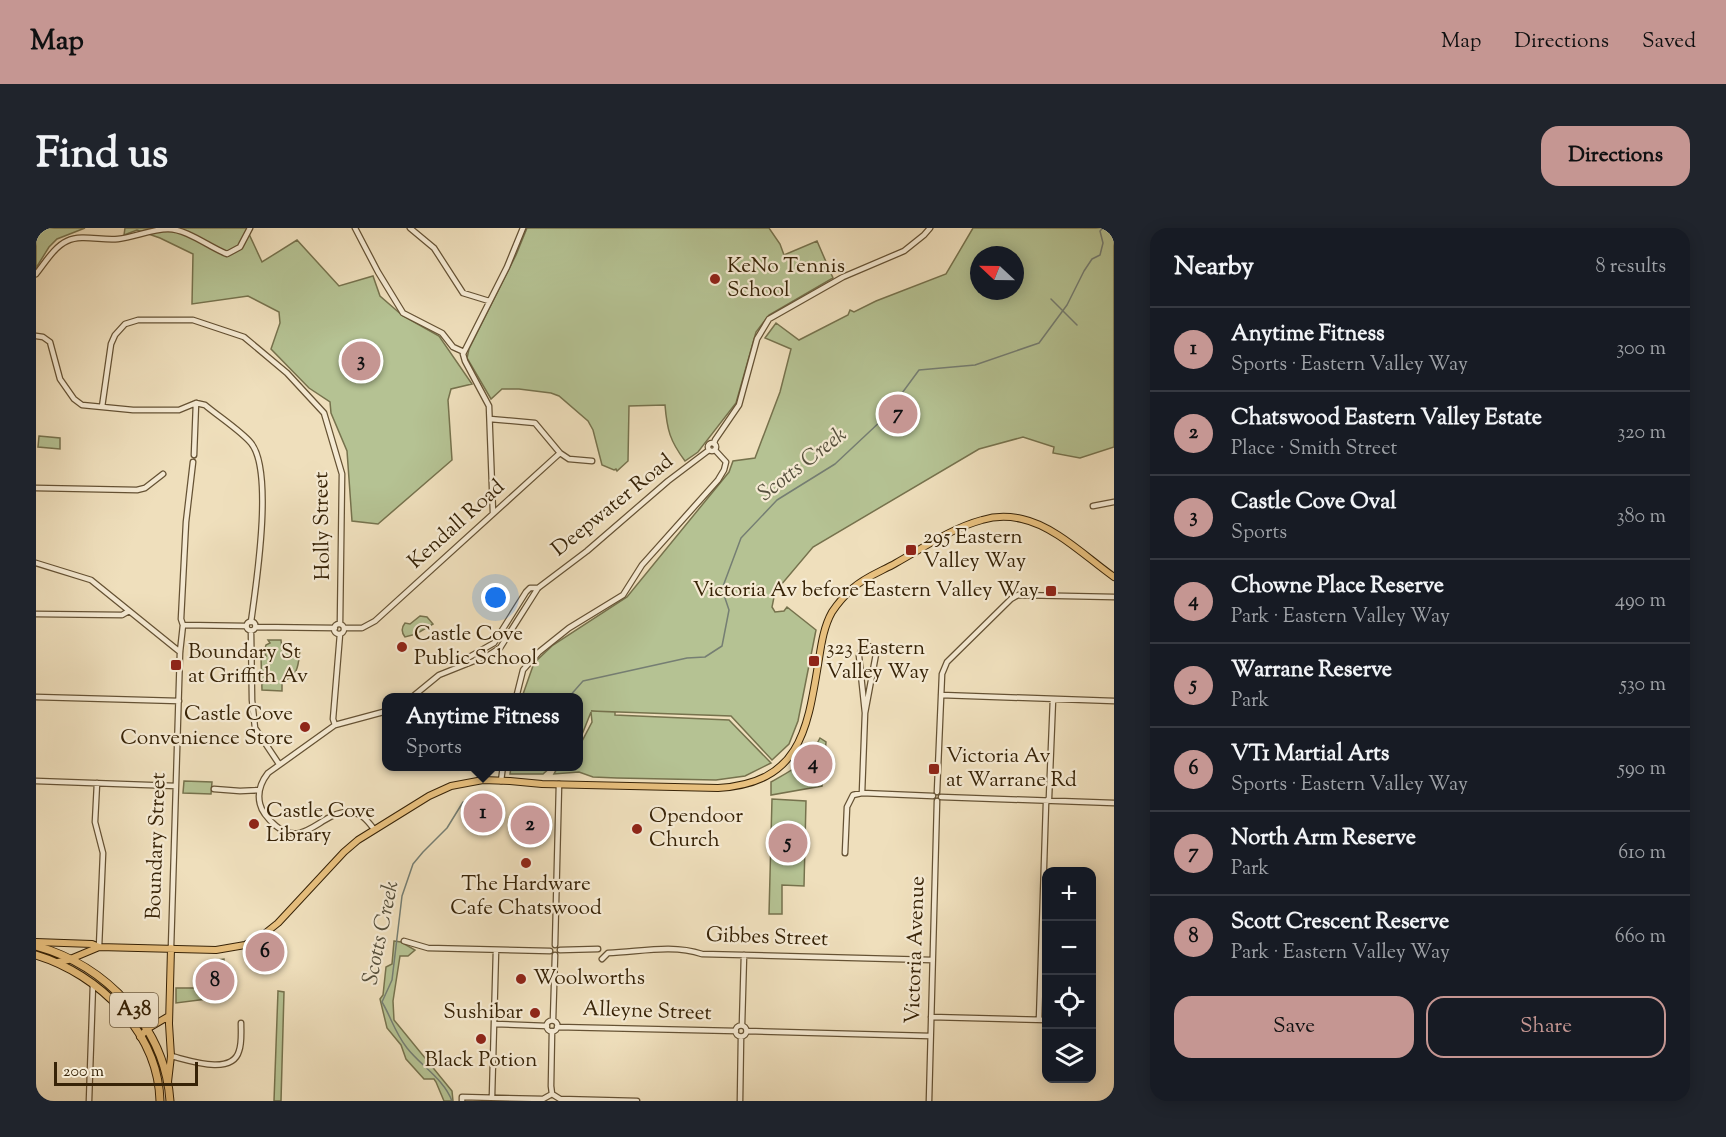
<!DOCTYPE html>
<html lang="en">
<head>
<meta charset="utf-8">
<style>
	:root { --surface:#171b24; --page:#20242c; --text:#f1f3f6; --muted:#9ea1a6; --line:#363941; --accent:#c59692 }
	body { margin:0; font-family:"Sorts Mill Goudy",serif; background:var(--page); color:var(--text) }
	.controls { position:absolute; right:18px; bottom:18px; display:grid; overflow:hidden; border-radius:12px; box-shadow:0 3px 15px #0003 }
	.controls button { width:54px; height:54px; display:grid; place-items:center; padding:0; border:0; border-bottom:2px solid var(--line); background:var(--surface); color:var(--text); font:30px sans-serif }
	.compass { position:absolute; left:934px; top:18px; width:54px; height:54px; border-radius:50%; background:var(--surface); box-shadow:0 3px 15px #0003; rotate:292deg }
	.scale { position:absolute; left:18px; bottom:15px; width:144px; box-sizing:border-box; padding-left:6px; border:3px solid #372307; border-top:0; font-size:16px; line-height:21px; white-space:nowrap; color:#372307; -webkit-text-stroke:4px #f5ead3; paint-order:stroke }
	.you { position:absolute; left:460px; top:370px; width:21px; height:21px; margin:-15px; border:4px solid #fff; border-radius:50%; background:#1a73e8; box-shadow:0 0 0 9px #1a73e833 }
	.badge { display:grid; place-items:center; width:39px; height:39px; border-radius:50%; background:var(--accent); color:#111; font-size:20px; font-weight:700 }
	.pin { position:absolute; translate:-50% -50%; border:3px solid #fff; box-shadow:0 2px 6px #0006 }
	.popup { position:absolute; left:346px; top:465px; width:201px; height:78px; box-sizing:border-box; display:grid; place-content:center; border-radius:12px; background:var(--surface); filter:drop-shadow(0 2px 4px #0005); font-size:20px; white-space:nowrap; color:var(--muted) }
	.popup b { font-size:22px; color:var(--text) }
	.popup::after { content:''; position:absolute; left:50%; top:100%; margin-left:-12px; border:12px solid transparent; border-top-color:var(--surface) }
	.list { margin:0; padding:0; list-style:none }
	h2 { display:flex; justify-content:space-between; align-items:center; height:78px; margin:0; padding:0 24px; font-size:26px }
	h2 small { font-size:20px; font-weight:400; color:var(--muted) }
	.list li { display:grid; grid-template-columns:39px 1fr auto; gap:18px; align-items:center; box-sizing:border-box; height:84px; padding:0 24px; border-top:2px solid var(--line) }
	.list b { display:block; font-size:22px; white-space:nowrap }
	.list p { margin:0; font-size:20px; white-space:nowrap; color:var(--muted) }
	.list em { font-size:20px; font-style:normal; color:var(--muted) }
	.actions { display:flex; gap:12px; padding:18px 24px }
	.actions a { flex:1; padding:14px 0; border:2px solid var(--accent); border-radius:18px; text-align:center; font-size:21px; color:var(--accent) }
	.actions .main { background:var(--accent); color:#111 }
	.icon { flex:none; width:33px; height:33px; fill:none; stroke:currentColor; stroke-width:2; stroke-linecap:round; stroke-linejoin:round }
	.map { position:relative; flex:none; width:1078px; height:873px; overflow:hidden; border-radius:18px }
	header { display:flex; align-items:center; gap:36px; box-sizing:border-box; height:84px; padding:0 30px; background:var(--accent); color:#111 }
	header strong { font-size:28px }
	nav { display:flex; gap:33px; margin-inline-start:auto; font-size:21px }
	.intro { display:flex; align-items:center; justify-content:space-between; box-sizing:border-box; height:144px; padding:0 36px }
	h1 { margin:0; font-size:42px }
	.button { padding:15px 27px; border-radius:18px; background:var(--accent); color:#111; font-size:21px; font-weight:700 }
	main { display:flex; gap:36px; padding:0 36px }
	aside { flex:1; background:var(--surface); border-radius:18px; box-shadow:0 3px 15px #0003 }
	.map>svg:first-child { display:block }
	.green { fill:#b5c293; stroke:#76724d; stroke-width:1.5; fill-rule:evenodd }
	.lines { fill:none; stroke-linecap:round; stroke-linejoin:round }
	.stream { stroke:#757e73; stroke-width:1.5 }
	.minor-casing { stroke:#655234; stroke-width:7 }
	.major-casing { stroke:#372307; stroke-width:8 }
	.highway-casing { stroke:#372307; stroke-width:9 }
	.minor { stroke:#f5ead3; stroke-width:4.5 }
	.major { stroke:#e8c07e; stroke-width:6 }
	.highway { stroke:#e8c07e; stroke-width:7 }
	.poi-dot { fill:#8f2418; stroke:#f5ead3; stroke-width:2 }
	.labels { text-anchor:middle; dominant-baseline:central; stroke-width:4.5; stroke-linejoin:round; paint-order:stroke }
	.shield { fill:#f5ead3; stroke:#705f44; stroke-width:1.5 }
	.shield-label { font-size:20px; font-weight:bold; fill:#372307 }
	.poi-label { font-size:21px; fill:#372307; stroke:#f5ead3; text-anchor:start }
	.street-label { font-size:21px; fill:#372307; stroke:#f5ead3 }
	.water-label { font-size:22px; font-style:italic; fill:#56503d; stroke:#f5ead3 }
</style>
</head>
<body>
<header>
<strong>Map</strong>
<nav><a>Map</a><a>Directions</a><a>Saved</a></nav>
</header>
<div class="intro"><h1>Find us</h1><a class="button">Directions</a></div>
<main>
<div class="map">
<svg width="1078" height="873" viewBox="0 0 1078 873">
	<rect width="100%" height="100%" fill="#efdfbc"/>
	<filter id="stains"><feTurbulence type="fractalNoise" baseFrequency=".00333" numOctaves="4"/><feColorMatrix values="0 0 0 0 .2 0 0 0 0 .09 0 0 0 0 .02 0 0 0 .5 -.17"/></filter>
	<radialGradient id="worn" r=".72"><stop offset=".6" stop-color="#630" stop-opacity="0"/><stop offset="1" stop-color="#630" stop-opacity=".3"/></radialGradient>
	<!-- green -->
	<path class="green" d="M 0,0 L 49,0 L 21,11 L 13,19 L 0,40 Z
		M 89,0 L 213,0 L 213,6 L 226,34 L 261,12 L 303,58 L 337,48 L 344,68 L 367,88 L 403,108 L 436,156 L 415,161 L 412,172 L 416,232 L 342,296 L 316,293 L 311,223 L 295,185 L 294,174 L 273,160 L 235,121 L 244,95 L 243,84 L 212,68 L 156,76 L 157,26 L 124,10 L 101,2 L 88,7 Z
		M 491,0 L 733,0 L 744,16 L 748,27 L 781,13 L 797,50 L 733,87 L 720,104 L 700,175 L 662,224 L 649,233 C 634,213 631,202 629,177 L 593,178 L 592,233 L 581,243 L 580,241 L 578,242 L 566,237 L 557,202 L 552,193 L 523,168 L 515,165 L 483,161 L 466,161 L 455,171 L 431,130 L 433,121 L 480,27 Z
		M 937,0 L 1078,0 L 1078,219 L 1044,230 L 1017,225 L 1018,219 L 987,209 L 943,221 L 777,319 L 739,364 L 736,379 L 739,384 L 748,383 L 751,379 L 780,402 L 762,493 L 753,516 L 736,532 L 695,488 L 555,483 L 579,484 L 579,487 L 693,492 L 735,535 L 709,548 L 680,552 L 581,550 L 557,549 L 543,544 L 518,546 L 522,539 L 543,538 L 543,519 L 556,494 L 555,484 L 543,514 L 543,470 L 486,469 L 498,435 L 517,417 L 591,369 L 693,244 L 697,233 L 719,230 L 744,164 L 755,121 L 729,110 L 740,95 L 763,112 L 812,87 L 814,82 L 818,84 L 840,73 L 910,46 ZM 943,27 L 979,27 L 979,63 L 943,63 Z
		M 3,208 L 24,210 L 24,221 L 2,219 Z
		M 384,388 L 391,389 L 397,396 L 380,406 L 369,409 C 365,404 365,400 369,395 L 374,396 Z
		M 232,412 L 245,412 L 246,422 L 264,422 C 262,439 263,446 246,454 L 246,463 L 226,462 L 225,429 L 230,428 L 228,423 L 230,417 L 234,415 Z
		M 784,510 L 790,514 L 786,558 L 735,567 L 735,554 C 758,541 772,535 784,510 Z
		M 475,539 L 475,538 L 515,539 L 507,546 L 474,546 Z
		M 148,553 L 176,554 L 175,566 L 147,565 Z
		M 736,571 L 770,573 L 768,658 L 746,657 L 746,686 L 733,686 Z
		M 358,713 L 365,714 L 379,722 L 372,728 L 364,728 L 357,773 L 358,792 L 416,863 L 417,873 L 408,873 L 400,854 L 398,851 L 388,851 L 370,831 L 365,817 L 351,800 L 344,771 L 347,767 L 350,739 L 356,736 Z
		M 188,731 L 187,763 L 171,771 L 140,775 L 140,760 L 159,760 L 181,746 L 181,732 Z
		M 242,763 L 248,764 L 245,873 L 238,873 Z"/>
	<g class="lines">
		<!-- stream -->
		<path class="stream" d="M 1015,71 L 1041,97
			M 532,470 L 547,453 L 651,430 L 669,429 L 686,418 L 693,382 L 686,361 L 705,310 L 741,272 L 799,236 L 847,191 L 883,142 L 939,137 L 1003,115 L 1031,77 L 1048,43 L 1056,31 L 1064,27 L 1067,15 L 1064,3 L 1067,0
			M 416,873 C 408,851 385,838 371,820 C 358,803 356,791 346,774 L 356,752 L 366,668 L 377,636 L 387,624 L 411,600 L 427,574"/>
		<defs>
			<path id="minor" d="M 319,0 L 342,44 L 367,85 L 406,105 L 417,119 L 428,124
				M 374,0 L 398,20 L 427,65 L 453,73
				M 0,46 C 9,35 18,19 31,13 C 46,6 66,13 82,11 C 99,9 116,1 132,1 C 151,1 173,19 191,26 L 204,19 L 214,0
				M 0,108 L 7,109 L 14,114 L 24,151 L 38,171 L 46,177 L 97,182 L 143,182 L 160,175
				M 160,175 L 169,177 C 182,188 205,203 215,215 C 238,243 220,357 215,394
				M 66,179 L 75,116 L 79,107 L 89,96 L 102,92 L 157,92 L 208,109 L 251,145 L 288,185 L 306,246 L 304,396
				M 454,191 L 499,195 L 524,225
				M672 219a4 4 0 1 1 8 0a4 4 0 1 1-8 0Z
				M 678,216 L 679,212 L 703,177 L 721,111 L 733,91 L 807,49 L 868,23 L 888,7 L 894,0
				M 158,227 L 160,175
				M 0,260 L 101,262 L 109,260 L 127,246
				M 1057,278 L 1078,274
				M 457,285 L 453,178 L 429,133 L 427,126 L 471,39 L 487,0
				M 0,335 L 55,352 L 144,424
				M 0,386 L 86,387 L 93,383
				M210.5 398a4.5 4.5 0 1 1 9 0a4.5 4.5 0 1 1-9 0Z
				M298 401a5 5 0 1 1 10 0a5 5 0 1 1-10 0Z
				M 147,397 L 210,398
				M 220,399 L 299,400
				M 308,400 L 326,400 L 339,393 L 524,225 L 533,231 L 556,233
				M 215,403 L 216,472 L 219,500 L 243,536
				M 426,436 L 428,432 L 458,415 L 490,364 L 494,360 L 502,360
				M 905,467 L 1078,473
				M 0,469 L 143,473
				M 375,470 L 403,447 L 453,427 L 464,420 L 502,360 L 551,323 L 632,253 L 673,222
				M 480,470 L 487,442 L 503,424 L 533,400 L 587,367 L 606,337 L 682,252 L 688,242 L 690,234 L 679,222
				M 299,497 L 297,491 L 304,406
				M 0,553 L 140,558
				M 465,553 L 467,538
				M 61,555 L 59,594 L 67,625 L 63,719
				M 178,561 L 204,563 L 223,562
				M 901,564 L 906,446 L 911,434 L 975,371 L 982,367 L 1078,369
				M 826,565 L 829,485 L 840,426 L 838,421 L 833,418 L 826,420 L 823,428 L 829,485
				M 905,569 L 1078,575
				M 338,601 C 331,592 325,584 312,584 C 285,584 268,621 240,598 C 233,592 226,585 224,576 C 221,564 225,554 232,545 L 299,497 L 351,483
				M 809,625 L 811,579 L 817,567 L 826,565 L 897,568
				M 368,713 L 392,720 L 514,723
				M 519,717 L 523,556
				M 135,720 L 144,424 L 147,397 L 145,391 L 150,294 L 157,234
				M 524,722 L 562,721
				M 566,731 L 572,725 C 604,724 635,716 666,726 L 896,732
				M 895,789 L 1011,792
				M 517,792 L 519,727
				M 1003,792 L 1010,575 L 1013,570 L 1017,471
				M510.5 798a5.5 5.5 0 1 1 11 0a5.5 5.5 0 1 1-11 0Z
				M 458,796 L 511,798
				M 706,797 L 708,727
				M699.5 803a5.5 5.5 0 1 1 11 0a5.5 5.5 0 1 1-11 0Z
				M 521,799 L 700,803
				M 516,803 L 515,858 L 516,866
				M 711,803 L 894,808
				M 135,828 C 152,832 196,848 203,823 C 206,815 205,804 205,795
				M 516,866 L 524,871 L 601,873
				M 456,869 L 460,722
				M 53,873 L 57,756
				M 426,873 L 426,869 L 507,871 L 516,866
				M 704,873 L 705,809
				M 893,873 L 901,573"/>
			<path id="major" d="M 0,714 L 56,716 L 63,719 L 180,722 L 209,717 L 227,707 L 242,695 L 308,624 L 322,612 L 393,568 L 415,558 L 447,552 L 474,553 L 506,556 L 682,560 C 763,555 771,504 782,437 C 785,419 787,400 796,384 C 802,375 809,367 817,360 C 829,349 846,343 860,335 C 887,320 916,300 946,292 C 959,288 973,288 986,291 C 1019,298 1051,330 1078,349
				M 22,734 L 32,732 L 63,719
				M 104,809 L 111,801 L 133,788
				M 132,854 L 135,828 L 133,796 L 135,720"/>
			<path id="highway" d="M 0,718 C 70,737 129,799 134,873
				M 0,727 C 63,746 122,804 124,873"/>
		</defs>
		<!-- minor casing -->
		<use href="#minor" class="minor-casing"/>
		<!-- major casing -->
		<use href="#major" class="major-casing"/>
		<!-- highway casing -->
		<use href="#highway" class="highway-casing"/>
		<!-- minor -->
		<use href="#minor" class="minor"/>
		<!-- major -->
		<use href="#major" class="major"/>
		<!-- highway -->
		<use href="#highway" class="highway"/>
	</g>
	<!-- markers -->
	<g class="poi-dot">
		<circle cx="679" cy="51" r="6"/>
		<rect x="869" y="316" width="12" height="12" rx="3"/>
		<rect x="1009" y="357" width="12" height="12" rx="3"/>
		<circle cx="366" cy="419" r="6"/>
		<rect x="772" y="427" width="12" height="12" rx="3"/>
		<rect x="134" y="431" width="12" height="12" rx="3"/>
		<circle cx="269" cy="499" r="6"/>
		<rect x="892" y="535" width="12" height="12" rx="3"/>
		<circle cx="218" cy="596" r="6"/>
		<circle cx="601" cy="601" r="6"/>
		<circle cx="490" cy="635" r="6"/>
		<circle cx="485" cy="751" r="6"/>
		<circle cx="499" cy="785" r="6"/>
		<circle cx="445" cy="811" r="6"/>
	</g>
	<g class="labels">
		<!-- shield labels -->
		<rect class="shield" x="74" y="765" width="48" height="34" rx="4.5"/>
		<g class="shield-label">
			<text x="98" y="782">A38</text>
		</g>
		<!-- poi labels -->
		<g class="poi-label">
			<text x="691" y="39">KeNo Tennis<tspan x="691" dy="24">School</tspan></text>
			<text x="887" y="310">295 Eastern<tspan x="887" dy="24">Valley Way</tspan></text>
			<text x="1003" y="363" text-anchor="end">Victoria Av before Eastern Valley Way</text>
			<text x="378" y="407">Castle Cove<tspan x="378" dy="24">Public School</tspan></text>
			<text x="790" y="421">323 Eastern<tspan x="790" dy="24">Valley Way</tspan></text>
			<text x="152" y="425">Boundary St<tspan x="152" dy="24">at Griffith Av</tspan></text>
			<text x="257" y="487" text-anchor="end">Castle Cove<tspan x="257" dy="24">Convenience Store</tspan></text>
			<text x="910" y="529">Victoria Av<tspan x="910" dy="24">at Warrane Rd</tspan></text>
			<text x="230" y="584">Castle Cove<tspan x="230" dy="24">Library</tspan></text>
			<text x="613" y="589">Opendoor<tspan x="613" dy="24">Church</tspan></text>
			<text x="490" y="657" text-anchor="middle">The Hardware<tspan x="490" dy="24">Cafe Chatswood</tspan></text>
			<text x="497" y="751">Woolworths</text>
			<text x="487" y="785" text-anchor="end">Sushibar</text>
			<text x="445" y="833" text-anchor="middle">Black Potion</text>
		</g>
		<!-- street labels -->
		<g class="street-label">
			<text transform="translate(577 278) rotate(-39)">Deepwater Road</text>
			<text transform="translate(421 297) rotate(-42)">Kendall Road</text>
			<text transform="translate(287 298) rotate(-91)">Holly Street</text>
			<text transform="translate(121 618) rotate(-88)">Boundary Street</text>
			<text transform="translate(731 710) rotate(2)">Gibbes Street</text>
			<text transform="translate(880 722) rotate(-88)">Victoria Avenue</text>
			<text transform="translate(611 784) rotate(2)">Alleyne Street</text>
		</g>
		<!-- water labels -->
		<g class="water-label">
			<text transform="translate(767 237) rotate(-38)">Scotts Creek</text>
			<text transform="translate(346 705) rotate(-78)">Scotts Creek</text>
		</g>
	</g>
	<rect width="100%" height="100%" filter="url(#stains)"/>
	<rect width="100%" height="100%" fill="url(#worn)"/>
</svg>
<div class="controls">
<button>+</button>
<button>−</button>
<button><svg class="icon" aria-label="locate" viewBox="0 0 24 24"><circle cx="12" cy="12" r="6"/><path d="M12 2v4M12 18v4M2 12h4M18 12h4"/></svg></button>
<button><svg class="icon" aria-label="layers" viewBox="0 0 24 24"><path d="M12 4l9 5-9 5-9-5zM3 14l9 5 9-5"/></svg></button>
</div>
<svg class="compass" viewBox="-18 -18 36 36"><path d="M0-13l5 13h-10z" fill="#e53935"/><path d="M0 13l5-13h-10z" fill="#9ea1a6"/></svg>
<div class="scale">200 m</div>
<div class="you"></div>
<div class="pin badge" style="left:447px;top:585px">1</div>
<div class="popup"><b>Anytime Fitness</b>Sports</div>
<div class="pin badge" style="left:494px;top:597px">2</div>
<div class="pin badge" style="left:325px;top:133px">3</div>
<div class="pin badge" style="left:777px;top:536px">4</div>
<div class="pin badge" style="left:752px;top:615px">5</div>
<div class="pin badge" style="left:229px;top:724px">6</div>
<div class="pin badge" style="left:862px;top:186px">7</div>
<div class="pin badge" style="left:179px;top:753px">8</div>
</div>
<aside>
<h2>Nearby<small>8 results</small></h2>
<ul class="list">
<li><span class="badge">1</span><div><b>Anytime Fitness</b><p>Sports · Eastern Valley Way</p></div><em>300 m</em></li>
<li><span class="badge">2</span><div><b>Chatswood Eastern Valley Estate</b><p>Place · Smith Street</p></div><em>320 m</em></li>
<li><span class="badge">3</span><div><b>Castle Cove Oval</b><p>Sports</p></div><em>380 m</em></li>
<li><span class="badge">4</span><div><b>Chowne Place Reserve</b><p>Park · Eastern Valley Way</p></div><em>490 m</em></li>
<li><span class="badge">5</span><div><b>Warrane Reserve</b><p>Park</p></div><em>530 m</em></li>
<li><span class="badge">6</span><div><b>VT1 Martial Arts</b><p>Sports · Eastern Valley Way</p></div><em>590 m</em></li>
<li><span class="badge">7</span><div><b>North Arm Reserve</b><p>Park</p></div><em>610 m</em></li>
<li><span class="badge">8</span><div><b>Scott Crescent Reserve</b><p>Park · Eastern Valley Way</p></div><em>660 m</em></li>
</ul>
<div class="actions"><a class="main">Save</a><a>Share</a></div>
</aside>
</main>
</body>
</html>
